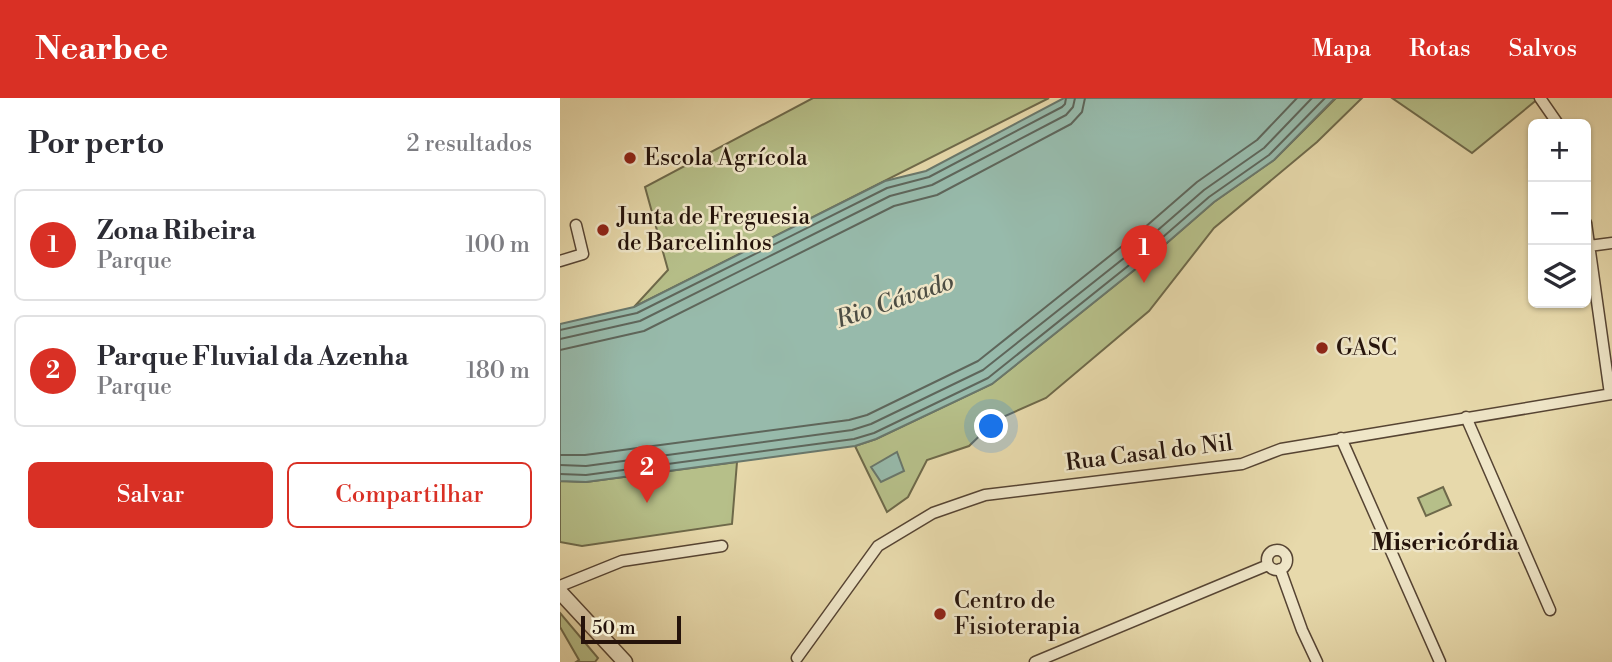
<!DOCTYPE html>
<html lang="pt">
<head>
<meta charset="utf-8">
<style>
	:root { --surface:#fff; --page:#f7f7f7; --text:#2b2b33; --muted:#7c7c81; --line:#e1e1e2; --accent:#d93025 }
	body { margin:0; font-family:"Libre Bodoni",serif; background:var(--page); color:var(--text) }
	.controls { position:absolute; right:21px; top:21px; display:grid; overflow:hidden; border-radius:10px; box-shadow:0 2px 5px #0004 }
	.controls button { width:63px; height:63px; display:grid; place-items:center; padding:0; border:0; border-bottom:2px solid var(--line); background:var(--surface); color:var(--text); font:35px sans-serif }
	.scale { position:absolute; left:21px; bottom:18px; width:100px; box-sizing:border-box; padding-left:7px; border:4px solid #25130b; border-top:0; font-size:19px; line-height:24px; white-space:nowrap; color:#25130b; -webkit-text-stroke:5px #efe6c8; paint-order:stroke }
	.you { position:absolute; left:432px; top:329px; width:24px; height:24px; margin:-18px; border:5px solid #fff; border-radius:50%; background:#1a73e8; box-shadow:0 0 0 10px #1a73e833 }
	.badge { display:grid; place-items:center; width:46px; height:46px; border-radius:50%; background:var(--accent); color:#fff; font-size:23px; font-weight:700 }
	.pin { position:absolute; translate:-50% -58px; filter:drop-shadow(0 2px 4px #0008) }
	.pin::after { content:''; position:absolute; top:37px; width:24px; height:21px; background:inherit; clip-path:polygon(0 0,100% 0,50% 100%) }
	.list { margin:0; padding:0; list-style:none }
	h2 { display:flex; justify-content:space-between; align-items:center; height:91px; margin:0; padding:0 28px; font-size:30px }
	h2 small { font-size:23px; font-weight:400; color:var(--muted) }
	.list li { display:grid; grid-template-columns:46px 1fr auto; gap:21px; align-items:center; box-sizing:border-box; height:112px; margin:0 14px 14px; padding:0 14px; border:2px solid var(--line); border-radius:10px }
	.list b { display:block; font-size:26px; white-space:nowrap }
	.list p { margin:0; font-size:23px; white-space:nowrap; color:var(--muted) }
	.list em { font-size:23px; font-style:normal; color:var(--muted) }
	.actions { display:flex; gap:14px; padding:21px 28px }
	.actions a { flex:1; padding:16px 0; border:2px solid var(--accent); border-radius:10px; text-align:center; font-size:24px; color:var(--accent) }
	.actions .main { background:var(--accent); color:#fff }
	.icon { flex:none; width:38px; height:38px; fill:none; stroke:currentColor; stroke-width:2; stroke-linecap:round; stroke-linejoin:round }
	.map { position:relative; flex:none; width:1052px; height:564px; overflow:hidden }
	header { display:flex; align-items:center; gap:42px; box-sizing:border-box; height:98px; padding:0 35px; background:var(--accent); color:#fff }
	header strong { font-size:33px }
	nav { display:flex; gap:38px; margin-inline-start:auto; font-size:24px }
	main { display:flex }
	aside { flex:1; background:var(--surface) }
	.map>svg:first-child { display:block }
	.green { fill:#b6bf89; stroke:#6e694a; stroke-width:2 }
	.water { fill:#97baab; stroke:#69776b; stroke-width:2 }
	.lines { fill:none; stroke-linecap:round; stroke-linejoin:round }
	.shore { stroke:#5e665b; stroke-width:2 }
	.minor-casing { stroke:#564433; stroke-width:13 }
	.tertiary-casing { stroke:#564433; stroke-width:17 }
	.minor { stroke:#efe6c8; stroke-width:10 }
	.tertiary { stroke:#efe6c8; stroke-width:14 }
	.poi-dot { fill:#8f2418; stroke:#efe6c8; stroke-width:2.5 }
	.labels { text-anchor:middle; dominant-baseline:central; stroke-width:5; stroke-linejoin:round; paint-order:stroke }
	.poi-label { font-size:23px; fill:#25130b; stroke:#efe6c8; text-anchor:start }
	.street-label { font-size:23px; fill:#25130b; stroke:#efe6c8 }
	.water-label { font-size:24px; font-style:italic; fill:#4d4d43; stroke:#efe6c8 }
	.neighbourhood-label { font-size:24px; font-weight:bold; fill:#25130b; stroke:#efe6c8 }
</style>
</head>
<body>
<header>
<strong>Nearbee</strong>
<nav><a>Mapa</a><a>Rotas</a><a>Salvos</a></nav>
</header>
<main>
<aside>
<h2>Por perto<small>2 resultados</small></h2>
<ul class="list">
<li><span class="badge">1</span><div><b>Zona Ribeira</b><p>Parque</p></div><em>100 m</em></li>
<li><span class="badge">2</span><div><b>Parque Fluvial da Azenha</b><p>Parque</p></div><em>180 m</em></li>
</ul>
<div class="actions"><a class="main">Salvar</a><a>Compartilhar</a></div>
</aside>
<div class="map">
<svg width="1052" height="564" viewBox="0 0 1052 564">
	<rect width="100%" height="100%" fill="#e7d9ab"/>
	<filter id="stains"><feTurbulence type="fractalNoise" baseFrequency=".00286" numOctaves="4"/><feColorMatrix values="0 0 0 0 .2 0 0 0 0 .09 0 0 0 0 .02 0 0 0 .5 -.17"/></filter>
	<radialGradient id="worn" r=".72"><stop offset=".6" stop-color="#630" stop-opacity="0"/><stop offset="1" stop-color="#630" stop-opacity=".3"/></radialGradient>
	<!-- green -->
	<path class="green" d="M 253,0 L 489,0 L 74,209 L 108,172 L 85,89 Z
		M 776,0 L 802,0 L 757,44 L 654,130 L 589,213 L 486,300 L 436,322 L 409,348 L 367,362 L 348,399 L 327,414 L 295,348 L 316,341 L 432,286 L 593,157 L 654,104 L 714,62 Z
		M 832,0 L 979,0 L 912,55 Z
		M 177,364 L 172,426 L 22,448 L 0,444 L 0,383 L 26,384 Z
		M 883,389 L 891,407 L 866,418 L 858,400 Z
		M 0,515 L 38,560 L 35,564 L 16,564 L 19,562 L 0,529 Z"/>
	<!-- water -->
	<path class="water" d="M 504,0 L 775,0 L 714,62 L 654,104 L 593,157 L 432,286 L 316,341 L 295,348 L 26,384 L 0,383 L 0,226 L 74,209 L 325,83 L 366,73 Z
		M 337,354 L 344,373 L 321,384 L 311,369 Z"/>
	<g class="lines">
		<!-- shore -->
		<path class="shore" d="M 0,232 L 77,215 L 327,90 L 369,79 L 502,9 L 505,6 L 506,0
			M 0,241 L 80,223 L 330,98 L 372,87 L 506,17 L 513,9 L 515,0
			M 0,252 L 84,233 L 334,108 L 377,97 L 511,26 L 522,14 L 525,0
			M 0,357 L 25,357 L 289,322 L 307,317 L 418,263 L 576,137 L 637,84 L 697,42 L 737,0
			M 0,367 L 26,368 L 292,332 L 311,326 L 423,272 L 583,145 L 644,92 L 704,50 L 752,0
			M 0,376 L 26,377 L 294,341 L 314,335 L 428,280 L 588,152 L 649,99 L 709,57 L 765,0"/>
		<defs>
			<path id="minor" d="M 980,0 L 998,26
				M 1026,125 L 1050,296
				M 1029,148 L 1052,145
				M 0,163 L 23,156 L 16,127
				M 906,319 L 990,512
				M 781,340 L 880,564
				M707 462a10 10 0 1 1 20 0a10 10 0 1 1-20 0Z
				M 720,471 L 742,532 L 757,564
				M 0,488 L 62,463 L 162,448
				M 237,560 L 318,448 L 373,415 L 425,397 L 682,366 L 721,351 L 1052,296
				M 475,564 L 708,467"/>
			<path id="tertiary" d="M 0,494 L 65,564"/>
		</defs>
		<!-- minor casing -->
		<use href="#minor" class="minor-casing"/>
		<!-- tertiary casing -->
		<use href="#tertiary" class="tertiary-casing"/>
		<!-- minor -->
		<use href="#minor" class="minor"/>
		<!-- tertiary -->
		<use href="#tertiary" class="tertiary"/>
	</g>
	<!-- markers -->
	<g class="poi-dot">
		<circle cx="70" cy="60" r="7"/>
		<circle cx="43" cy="132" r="7"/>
		<circle cx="762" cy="250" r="7"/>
		<circle cx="380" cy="516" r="7"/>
	</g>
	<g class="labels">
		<!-- poi labels -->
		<g class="poi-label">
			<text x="84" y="60">Escola Agrícola</text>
			<text x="57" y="119">Junta de Freguesia<tspan x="57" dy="26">de Barcelinhos</tspan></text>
			<text x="776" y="250">GASC</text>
			<text x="394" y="503">Centro de<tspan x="394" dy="26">Fisioterapia</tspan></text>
		</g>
		<!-- street labels -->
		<g class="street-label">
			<text transform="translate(589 355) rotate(-7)">Rua Casal do Nil</text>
		</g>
		<!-- water labels -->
		<g class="water-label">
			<text transform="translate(335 203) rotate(-19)">Rio Cávado</text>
		</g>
		<!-- neighbourhood labels -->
		<g class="neighbourhood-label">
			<text x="885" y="445">Misericórdia</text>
		</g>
	</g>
	<rect width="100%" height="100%" filter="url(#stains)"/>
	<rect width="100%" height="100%" fill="url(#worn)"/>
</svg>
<div class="controls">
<button>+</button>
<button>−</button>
<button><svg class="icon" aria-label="layers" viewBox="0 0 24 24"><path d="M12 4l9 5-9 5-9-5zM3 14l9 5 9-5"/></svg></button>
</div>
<div class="scale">50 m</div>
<div class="you"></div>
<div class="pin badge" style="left:584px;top:185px">1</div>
<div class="pin badge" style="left:87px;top:405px">2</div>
</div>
</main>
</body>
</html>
